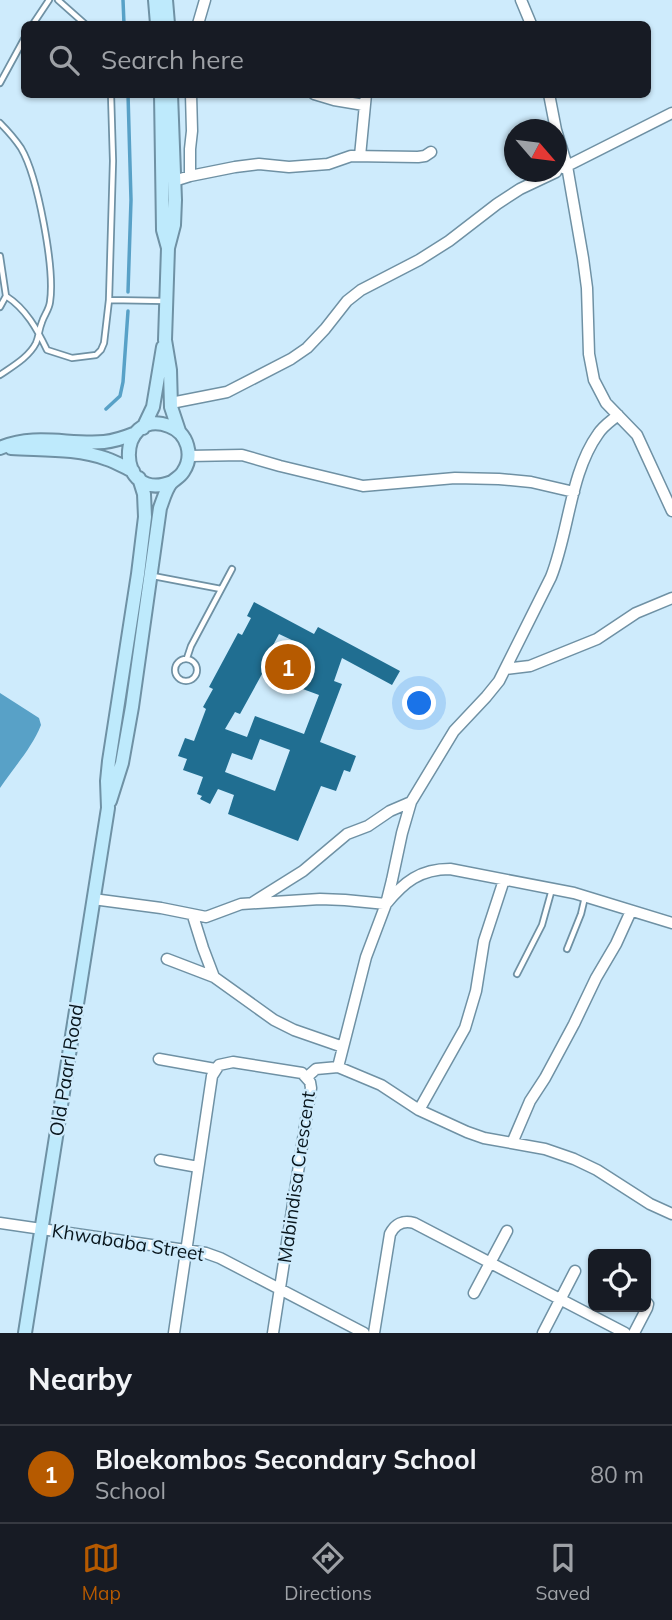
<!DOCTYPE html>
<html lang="en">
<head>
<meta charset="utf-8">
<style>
	:root { --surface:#171b24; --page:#20242c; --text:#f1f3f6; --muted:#9ea1a6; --line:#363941; --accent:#b65a00 }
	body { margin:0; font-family:Mulish,sans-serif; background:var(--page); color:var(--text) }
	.controls { position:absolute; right:21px; bottom:21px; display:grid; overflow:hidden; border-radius:10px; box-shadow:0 2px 5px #0004 }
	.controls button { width:63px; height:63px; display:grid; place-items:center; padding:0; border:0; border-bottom:2px solid var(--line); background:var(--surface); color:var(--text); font:35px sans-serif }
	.compass { position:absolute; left:504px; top:119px; width:63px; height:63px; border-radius:50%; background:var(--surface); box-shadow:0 2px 5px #0004; rotate:118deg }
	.you { position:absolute; left:420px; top:704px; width:24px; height:24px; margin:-18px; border:5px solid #fff; border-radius:50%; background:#1a73e8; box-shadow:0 0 0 10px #1a73e833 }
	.badge { display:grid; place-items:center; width:46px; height:46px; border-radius:50%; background:var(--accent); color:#fff; font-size:23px; font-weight:700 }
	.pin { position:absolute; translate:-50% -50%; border:4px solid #fff; box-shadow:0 2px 7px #0006 }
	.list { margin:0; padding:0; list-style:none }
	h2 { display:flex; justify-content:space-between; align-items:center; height:91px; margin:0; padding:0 28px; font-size:30px }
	h2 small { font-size:23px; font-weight:400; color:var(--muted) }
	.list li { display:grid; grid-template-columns:46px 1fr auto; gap:21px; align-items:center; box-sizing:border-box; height:98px; padding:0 28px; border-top:2px solid var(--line) }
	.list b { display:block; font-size:26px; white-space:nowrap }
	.list p { margin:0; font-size:23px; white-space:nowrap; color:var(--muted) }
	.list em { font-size:23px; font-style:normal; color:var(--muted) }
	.icon { flex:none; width:38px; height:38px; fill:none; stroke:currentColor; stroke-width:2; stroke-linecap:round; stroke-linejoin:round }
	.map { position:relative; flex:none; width:672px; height:1333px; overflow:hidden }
	.search { position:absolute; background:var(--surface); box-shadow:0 2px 5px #0004; left:21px; right:21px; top:21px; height:77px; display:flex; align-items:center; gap:18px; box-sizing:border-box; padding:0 24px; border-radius:10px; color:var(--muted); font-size:26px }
	.sheet { height:189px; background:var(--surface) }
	nav { display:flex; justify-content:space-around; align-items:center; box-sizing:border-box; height:98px; border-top:2px solid var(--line); background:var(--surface); font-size:19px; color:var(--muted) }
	nav a { display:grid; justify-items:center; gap:4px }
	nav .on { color:var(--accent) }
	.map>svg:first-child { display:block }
	.water { fill:#58a1c7 }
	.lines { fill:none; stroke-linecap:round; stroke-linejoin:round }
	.stream { stroke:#58a1c7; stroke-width:3.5 }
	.building { fill:#206e91; fill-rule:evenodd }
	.lane-casing { stroke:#6f91a4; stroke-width:8 }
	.street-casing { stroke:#6f91a4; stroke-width:13 }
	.secondary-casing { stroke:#6f91a4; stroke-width:16 }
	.lane { stroke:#fff; stroke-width:4.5 }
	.street { stroke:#fff; stroke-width:10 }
	.secondary { stroke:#beeafc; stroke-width:12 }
	.labels { text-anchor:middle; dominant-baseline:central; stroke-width:5; stroke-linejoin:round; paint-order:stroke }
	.street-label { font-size:19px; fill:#08151c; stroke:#ceebfc }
</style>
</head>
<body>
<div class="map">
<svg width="672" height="1333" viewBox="0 0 672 1333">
	<rect width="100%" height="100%" fill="#ceebfc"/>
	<!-- water -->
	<path class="water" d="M 0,693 L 39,718 L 41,725 C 32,748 14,767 0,788 Z"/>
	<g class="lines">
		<!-- stream -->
		<path class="stream" d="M 123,0 L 124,24
			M 128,94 L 131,200 L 128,292
			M 106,409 L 120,396 L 123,382 L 128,311"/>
	</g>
	<!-- building -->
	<path class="building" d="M 254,602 L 314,634 L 318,627 L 400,671 L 392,685 L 342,658 L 334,681 L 342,684 L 320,742 L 356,756 L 350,772 L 344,770 L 336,791 L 321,786 L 298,841 L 228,814 L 234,795 L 218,789 L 210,804 L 200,799 L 202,796 L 197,794 L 203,777 L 183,770 L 187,759 L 178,756 L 185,738 L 194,741 L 206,709 L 203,707 L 213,689 L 209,687 L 238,633 L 242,635 L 251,618 L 247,616 ZM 279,634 L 296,642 L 286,660 L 270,651 ZM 262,674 L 319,695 L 304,734 L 255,716 L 247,737 L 225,729 L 235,712 L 240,714 ZM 260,739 L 290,750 L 275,791 L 225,772 L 232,753 L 252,760 Z"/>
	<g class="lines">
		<defs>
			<path id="lane" d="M 58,0 L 85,24
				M 33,24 L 49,0
				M 0,83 L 24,39
				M 0,123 C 8,131 15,139 21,148 C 38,177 55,269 50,302 C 49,310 44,315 42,322 C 39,329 39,336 36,343 C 29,357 13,366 0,375
				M 0,256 L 6,296 L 0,307
				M 6,296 C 26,309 37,329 47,350 L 72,358 L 96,355 L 101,350 L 104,343 L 109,300 L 113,161 L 111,94
				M 109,300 L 166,301
				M 153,576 L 221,589
				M 187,658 L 191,646 L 232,569
				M175 670a11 11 0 1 1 22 0a11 11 0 1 1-22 0Z
				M 567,949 L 581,914 L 585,897
				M 517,974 L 542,925 L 552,889"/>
			<path id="street" d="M 521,0 L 531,24
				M 198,24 L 205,0
				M 314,94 L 334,100 L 364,105
				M 549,94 L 556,130
				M 556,130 L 567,166 L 583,258 L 587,288 L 589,354 L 594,380 L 606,403 L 637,435 L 672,511
				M 360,156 L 366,94
				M 563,168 L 672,113
				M 190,176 L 235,167 L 259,164 L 289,167 L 328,164 L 351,156 L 418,157 L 425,156 L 431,152
				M 174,181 L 190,176 L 190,149 L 192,131 L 191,94
				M 171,403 L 227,392 L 291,359 L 307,348 L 325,329 L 347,301 L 361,290 L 419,260 L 449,241 L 497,204 L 520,189 L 556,172
				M 189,456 L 242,455 L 280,466 L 363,486 L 455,478 L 499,479 L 531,482 L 574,492
				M 505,669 L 530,666 L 597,639 L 636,613 L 672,598
				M 93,899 L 161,908 L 206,917 L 241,904 L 320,899 L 345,900 L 386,904 C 404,882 420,869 450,869 L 574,893 L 672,923
				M 252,903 L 303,871 L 347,834 L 368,826 L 390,811 L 411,802
				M 193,916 L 203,948 L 214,977
				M 167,959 L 214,977 L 274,1020 L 294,1030 L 343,1047
				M 159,1059 L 215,1069
				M 338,1067 L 381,1085 L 419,1110 L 467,1132 L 484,1138 L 545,1149 L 574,1159 L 597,1170 L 650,1204 L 672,1214
				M 307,1077 L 316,1069 L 338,1067 L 366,957 L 386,904 L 392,880 L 402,833 L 411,802 L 454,731 L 486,697 L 499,681 L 551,577 C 569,532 570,473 598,434 C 603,426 611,421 618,415
				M 419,1110 L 465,1028 L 476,991 L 484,941 L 504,880
				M 512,1143 L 530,1101 L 545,1078 L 574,1024 L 596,978 L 616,944 L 631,911
				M 160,1160 L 198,1167
				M 0,1223 L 206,1253 L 220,1258 L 364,1333
				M 474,1293 L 507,1231
				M 174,1333 L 212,1076 L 219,1065 L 233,1062 L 302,1073 L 310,1082 L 311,1088 L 273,1333
				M 374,1333 L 390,1234 C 395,1224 403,1220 414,1223 L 625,1333
				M 543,1333 L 575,1271
				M 634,1333 L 647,1308 L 648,1304 L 646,1302"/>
			<path id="secondary" d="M 155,0 L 157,24
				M 166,0 L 168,24
				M 161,94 L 163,230 L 168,248 L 165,340 L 170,370 L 171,407 L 179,431
				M 168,248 L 174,225 L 175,200 L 171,94
				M 143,428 L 153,407 L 163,347
				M 0,448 C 35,433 68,445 104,442 C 115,441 126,437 136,433
				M 11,448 C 43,450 77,448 107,459 C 116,462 124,467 133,471
				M 110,801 L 122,763 L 132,707 L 160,508 C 163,500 166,489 171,483 C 175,479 180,477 183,472 C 194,456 188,433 169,426 C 116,406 114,505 172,482
				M 25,1333 L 108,808 L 107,781 L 109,761 L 138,574 L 145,517 L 144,494 L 139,478"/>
		</defs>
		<!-- lane casing -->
		<use href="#lane" class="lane-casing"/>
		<!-- street casing -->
		<use href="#street" class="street-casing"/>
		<!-- secondary casing -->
		<use href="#secondary" class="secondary-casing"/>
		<!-- lane -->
		<use href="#lane" class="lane"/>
		<!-- street -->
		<use href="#street" class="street"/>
		<!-- secondary -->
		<use href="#secondary" class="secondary"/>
	</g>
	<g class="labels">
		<!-- street labels -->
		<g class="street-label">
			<text transform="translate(66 1070) rotate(-81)">Old Paarl Road</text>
			<text transform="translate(296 1177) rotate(-82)">Mabindisa Crescent</text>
			<text transform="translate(128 1242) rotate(9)">Khwababa Street</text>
		</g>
	</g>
</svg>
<div class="controls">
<button><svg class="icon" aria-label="locate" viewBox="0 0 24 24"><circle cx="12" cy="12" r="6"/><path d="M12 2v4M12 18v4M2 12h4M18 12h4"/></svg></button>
</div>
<svg class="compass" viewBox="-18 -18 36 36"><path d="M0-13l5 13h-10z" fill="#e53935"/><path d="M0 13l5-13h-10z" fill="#9ea1a6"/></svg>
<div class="you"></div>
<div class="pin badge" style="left:288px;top:667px">1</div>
<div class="search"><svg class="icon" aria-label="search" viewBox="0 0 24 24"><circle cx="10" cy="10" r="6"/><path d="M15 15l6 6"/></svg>Search here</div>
</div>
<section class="sheet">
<h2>Nearby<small></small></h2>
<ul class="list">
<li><span class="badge">1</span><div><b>Bloekombos Secondary School</b><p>School</p></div><em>80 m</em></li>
</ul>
</section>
<nav>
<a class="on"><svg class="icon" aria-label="map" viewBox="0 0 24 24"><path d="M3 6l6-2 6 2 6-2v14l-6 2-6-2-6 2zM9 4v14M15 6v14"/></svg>Map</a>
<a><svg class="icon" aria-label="directions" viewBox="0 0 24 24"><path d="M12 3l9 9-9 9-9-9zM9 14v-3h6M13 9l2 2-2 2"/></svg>Directions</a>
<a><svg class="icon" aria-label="saved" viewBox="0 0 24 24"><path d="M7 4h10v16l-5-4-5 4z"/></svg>Saved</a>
</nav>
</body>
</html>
